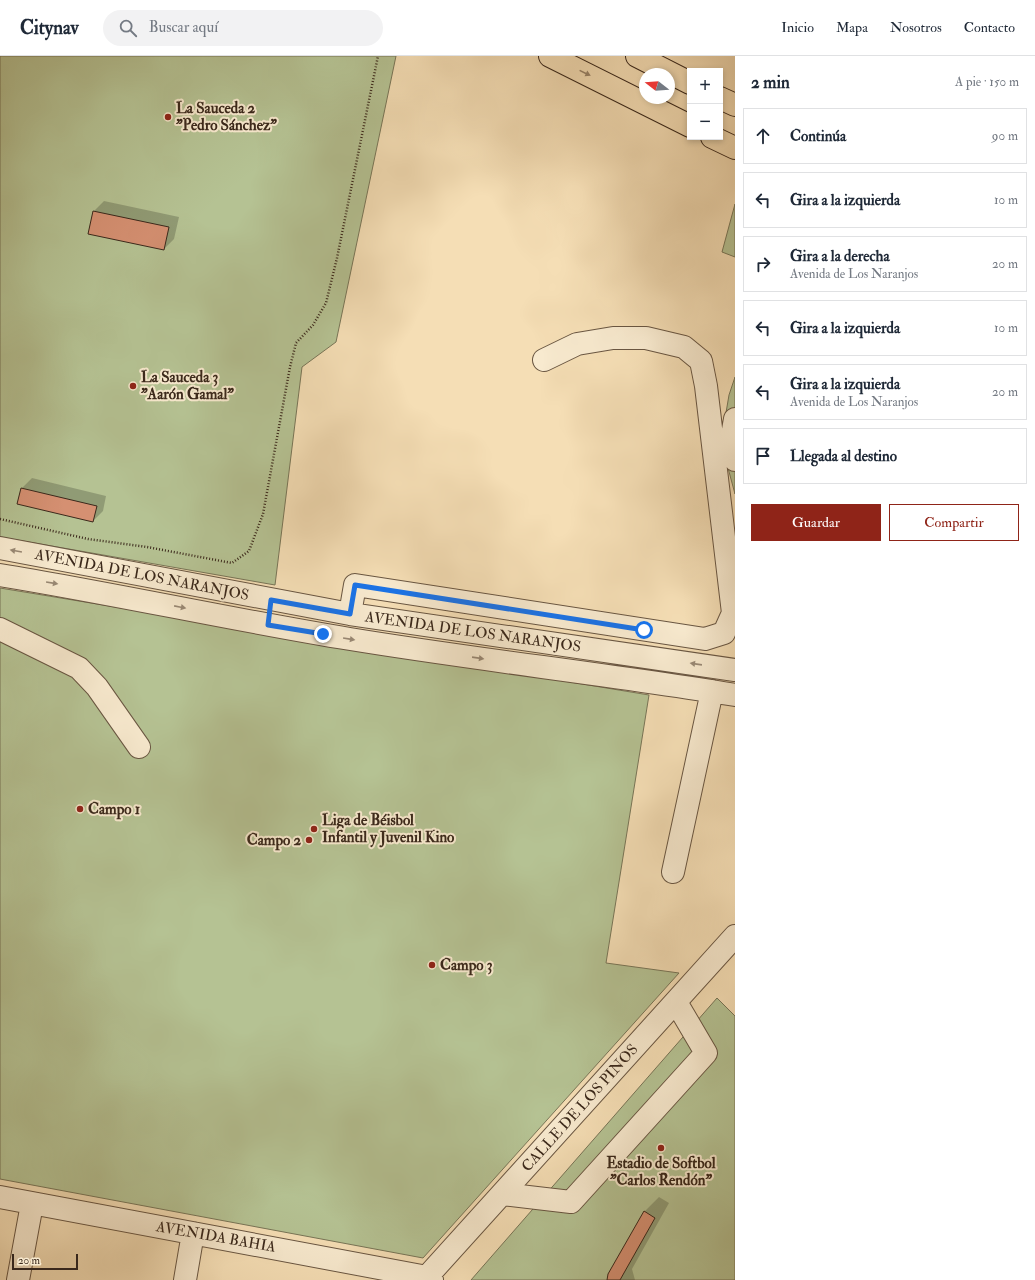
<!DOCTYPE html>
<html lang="es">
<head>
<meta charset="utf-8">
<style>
	:root { --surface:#fff; --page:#f2f2f3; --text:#1f2937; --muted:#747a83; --line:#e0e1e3; --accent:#8f2418 }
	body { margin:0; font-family:"IM FELL Double Pica",serif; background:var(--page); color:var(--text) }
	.controls { position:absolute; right:12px; top:12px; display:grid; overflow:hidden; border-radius:0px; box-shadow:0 2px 6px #0003 }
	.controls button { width:36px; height:36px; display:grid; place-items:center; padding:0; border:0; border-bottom:1px solid var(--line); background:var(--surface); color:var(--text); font:20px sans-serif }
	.compass { position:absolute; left:639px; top:12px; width:36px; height:36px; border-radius:50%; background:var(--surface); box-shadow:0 2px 6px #0003; rotate:287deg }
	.scale { position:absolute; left:12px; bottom:10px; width:66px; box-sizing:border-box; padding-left:4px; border:2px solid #3a281b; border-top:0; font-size:11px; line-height:14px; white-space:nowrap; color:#3a281b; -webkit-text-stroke:3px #f8eacf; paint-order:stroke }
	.stop { position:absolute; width:12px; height:12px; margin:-9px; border:3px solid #1a73e8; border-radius:50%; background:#fff }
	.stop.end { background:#1a73e8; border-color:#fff; box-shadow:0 1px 4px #0008 }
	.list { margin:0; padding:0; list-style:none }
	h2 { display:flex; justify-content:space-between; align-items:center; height:52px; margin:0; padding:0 16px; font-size:17px }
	h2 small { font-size:13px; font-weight:400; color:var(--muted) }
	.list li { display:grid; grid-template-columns:26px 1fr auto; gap:12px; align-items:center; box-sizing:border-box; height:56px; margin:0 8px 8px; padding:0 8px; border:1px solid var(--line); border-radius:0px }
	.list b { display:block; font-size:15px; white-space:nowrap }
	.list p { margin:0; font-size:13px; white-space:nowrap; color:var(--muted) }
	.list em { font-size:13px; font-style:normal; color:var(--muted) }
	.actions { display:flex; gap:8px; padding:12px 16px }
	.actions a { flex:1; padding:9px 0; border:1px solid var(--accent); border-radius:0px; text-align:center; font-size:14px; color:var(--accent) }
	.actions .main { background:var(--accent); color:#fff }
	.icon { flex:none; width:22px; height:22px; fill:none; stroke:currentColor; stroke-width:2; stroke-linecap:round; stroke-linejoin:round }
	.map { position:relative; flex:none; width:735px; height:1224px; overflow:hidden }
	header { display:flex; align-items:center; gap:24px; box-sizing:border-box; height:56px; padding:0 20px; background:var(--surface); border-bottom:1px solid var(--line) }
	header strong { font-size:19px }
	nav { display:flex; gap:22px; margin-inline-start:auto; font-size:14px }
	.search { width:280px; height:36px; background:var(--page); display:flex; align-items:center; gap:10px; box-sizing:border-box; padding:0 14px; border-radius:22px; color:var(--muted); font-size:15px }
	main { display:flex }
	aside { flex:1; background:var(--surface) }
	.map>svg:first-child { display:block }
	.green { fill:#b5c293; stroke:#787557 }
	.shadow { fill:#0003 }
	.building { fill:#d59072; stroke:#3a281b }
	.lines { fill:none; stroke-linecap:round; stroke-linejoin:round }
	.minor-casing { stroke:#695642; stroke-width:24 }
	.highway-casing { stroke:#3a281b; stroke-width:24 }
	.path { stroke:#3a281b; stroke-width:2.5; stroke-dasharray:1 2; stroke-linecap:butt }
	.minor { stroke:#f8eacf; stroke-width:22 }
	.highway { stroke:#f5deb5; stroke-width:22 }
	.oneway { fill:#988368 }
	.oneway2 { fill:#998975 }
	.route { stroke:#1a73e8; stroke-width:5 }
	.poi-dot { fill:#8f2418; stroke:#f8eacf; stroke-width:1.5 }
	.labels { text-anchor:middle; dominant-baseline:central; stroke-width:4; stroke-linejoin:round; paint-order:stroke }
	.poi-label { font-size:15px; font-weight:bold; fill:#3a281b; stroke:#f8eacf; text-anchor:start }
	.street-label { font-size:15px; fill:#3a281b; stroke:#f8eacf }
</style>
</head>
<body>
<header>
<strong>Citynav</strong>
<div class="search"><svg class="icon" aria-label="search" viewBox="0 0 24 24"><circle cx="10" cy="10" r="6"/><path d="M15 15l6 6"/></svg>Buscar aquí</div>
<nav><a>Inicio</a><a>Mapa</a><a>Nosotros</a><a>Contacto</a></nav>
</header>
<main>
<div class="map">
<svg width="735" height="1224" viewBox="0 0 735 1224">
	<rect width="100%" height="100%" fill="#f5deb5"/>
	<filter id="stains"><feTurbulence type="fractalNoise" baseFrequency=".005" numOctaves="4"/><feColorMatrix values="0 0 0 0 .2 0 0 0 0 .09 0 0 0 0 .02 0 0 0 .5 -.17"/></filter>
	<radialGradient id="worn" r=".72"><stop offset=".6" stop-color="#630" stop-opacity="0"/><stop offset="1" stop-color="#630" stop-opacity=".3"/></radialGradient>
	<!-- green -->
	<path class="green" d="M 0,0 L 396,0 L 336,286 L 302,311 L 275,529 L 0,481 Z
		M 735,148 L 735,201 L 722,196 Z
		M 735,321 L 735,438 L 721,386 L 729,339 Z
		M 0,532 L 649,639 L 606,907 L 679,917 L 423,1202 L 0,1123 Z
		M 717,942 L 735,960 L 735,1224 L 471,1224 Z"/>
	<!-- shadow -->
	<path class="shadow" d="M 104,145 L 179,161 L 174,183 L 164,193 L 94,155 Z
		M 32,422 L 106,440 L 103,455 L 93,465 L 22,432 Z
		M 659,1141 L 669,1147 L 632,1213 L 635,1224 L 608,1224 L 644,1156 Z"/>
	<!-- building -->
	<path class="building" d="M 93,155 L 169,171 L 164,194 L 88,178 Z
		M 21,432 L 97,450 L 93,466 L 17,448 Z
		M 644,1155 L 655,1162 L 620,1224 L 607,1224 L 608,1218 Z"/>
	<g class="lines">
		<defs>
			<path id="minor" d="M 735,363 L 732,380 L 735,404
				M 0,492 L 350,558 L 735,614
				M 0,519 C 117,538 233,564 350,583 C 478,604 607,618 735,639
				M 350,558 L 355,529 L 705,583 L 724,577 L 733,557 L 706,330 L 701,305 L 684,291 L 646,282 L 613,282 L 577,288 L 544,304
				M 0,573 L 79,612 L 97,631 L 139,691
				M 673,816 L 712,635
				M 502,1138 L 571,1146 L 706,997 L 676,946
				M 0,1141 L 427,1221 L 432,1224
				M 18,1224 L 32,1148
				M 185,1224 L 193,1177
				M 424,1224 L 735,880"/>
			<path id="highway" d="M 550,0 L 690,70
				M 637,0 L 690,27
				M 720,42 L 735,49
				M 712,81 L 735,92"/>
		</defs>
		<!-- minor casing -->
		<use href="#minor" class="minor-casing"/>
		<!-- highway casing -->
		<use href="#highway" class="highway-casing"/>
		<!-- path -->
		<path class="path" d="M 0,463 L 88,483 L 147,491 L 232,507 L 249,495 L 263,458 L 290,311 L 296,287 L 313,269 L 326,247 L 337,202 L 378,0"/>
		<!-- minor -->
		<use href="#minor" class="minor"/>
		<!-- highway -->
		<use href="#highway" class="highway"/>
	</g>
	<!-- one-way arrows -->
	<defs><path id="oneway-solid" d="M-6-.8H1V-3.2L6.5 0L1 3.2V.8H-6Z"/></defs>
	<use class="oneway" href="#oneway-solid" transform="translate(585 17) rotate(26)"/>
	<g class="oneway2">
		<use href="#oneway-solid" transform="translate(16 495) rotate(-170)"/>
		<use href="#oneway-solid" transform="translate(52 527) rotate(9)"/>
		<use href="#oneway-solid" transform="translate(180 551) rotate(11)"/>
		<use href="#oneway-solid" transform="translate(349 583) rotate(9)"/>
		<use href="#oneway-solid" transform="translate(478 602) rotate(8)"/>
		<use href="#oneway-solid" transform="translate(696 608) rotate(-172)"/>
	</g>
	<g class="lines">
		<!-- route -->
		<path class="route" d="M 323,578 L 268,569 L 271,544 L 350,558 L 355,529 L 644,574"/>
	</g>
	<!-- markers -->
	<g class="poi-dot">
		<circle cx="168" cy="61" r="4"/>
		<circle cx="133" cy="330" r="4"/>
		<circle cx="80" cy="753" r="4"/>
		<circle cx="314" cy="773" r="4"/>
		<circle cx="309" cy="784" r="4"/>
		<circle cx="432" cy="909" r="4"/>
		<circle cx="661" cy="1092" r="4"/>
	</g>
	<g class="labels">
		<!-- poi labels -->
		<g class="poi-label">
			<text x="176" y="52">La Sauceda 2<tspan x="176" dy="17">"Pedro Sánchez"</tspan></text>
			<text x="141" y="321">La Sauceda 3<tspan x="141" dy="17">"Aarón Gamal"</tspan></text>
			<text x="88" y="753">Campo 1</text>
			<text x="322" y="764">Liga de Béisbol<tspan x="322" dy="17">Infantil y Juvenil Kino</tspan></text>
			<text x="301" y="784" text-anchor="end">Campo 2</text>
			<text x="440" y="909">Campo 3</text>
			<text x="661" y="1107" text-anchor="middle">Estadio de Softbol<tspan x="661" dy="17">"Carlos Rendón"</tspan></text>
		</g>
		<!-- street labels -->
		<g class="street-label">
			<text transform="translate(142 519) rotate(11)">AVENIDA DE LOS NARANJOS</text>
			<text transform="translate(473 576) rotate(8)">AVENIDA DE LOS NARANJOS</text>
			<text transform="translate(580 1052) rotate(-48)">CALLE DE LOS PINOS</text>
			<text transform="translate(216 1181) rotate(10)">AVENIDA BAHIA</text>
		</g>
	</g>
	<rect width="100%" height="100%" filter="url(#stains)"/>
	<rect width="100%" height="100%" fill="url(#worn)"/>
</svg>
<div class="controls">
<button>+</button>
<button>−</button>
</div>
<svg class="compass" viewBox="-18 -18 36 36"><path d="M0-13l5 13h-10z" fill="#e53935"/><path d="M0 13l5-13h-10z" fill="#747a83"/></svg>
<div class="scale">20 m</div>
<div class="stop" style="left:644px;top:574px"></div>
<div class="stop end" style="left:323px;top:578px"></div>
</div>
<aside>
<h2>2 min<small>A pie · 150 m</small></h2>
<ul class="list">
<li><svg class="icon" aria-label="ahead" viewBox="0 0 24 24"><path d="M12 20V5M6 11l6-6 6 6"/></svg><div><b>Continúa</b></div><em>90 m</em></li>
<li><svg class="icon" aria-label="left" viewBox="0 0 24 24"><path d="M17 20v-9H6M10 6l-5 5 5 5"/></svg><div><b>Gira a la izquierda</b></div><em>10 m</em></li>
<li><svg class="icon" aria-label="right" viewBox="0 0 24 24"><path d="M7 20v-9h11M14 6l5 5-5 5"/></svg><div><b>Gira a la derecha</b><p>Avenida de Los Naranjos</p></div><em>20 m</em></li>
<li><svg class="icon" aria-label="left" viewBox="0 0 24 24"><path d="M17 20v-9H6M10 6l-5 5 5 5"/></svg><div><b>Gira a la izquierda</b></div><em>10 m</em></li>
<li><svg class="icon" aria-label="left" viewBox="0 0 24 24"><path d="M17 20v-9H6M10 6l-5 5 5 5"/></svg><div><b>Gira a la izquierda</b><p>Avenida de Los Naranjos</p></div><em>20 m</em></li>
<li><svg class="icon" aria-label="arrive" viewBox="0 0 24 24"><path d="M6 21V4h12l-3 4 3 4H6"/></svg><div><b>Llegada al destino</b></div></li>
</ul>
<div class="actions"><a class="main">Guardar</a><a>Compartir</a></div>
</aside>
</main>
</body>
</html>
